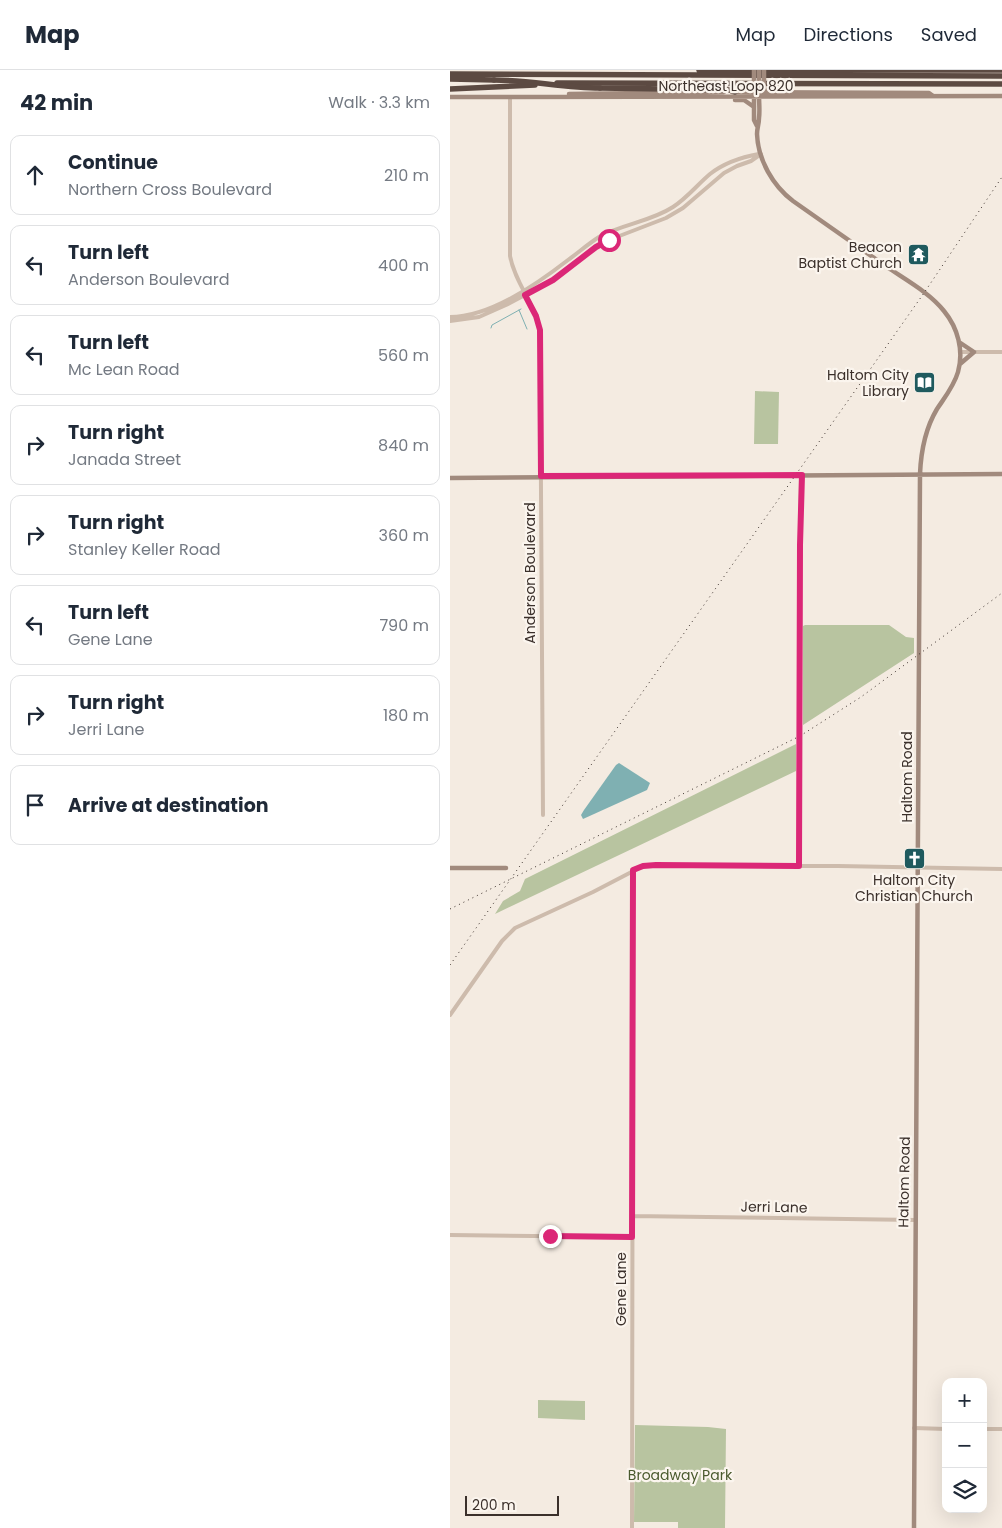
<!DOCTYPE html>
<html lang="en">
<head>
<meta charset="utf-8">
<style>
	:root { --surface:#fff; --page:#f6f6f7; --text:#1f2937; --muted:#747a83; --line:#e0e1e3 }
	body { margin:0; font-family:Poppins,sans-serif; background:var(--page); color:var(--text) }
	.controls { position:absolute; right:15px; bottom:15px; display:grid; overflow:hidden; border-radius:10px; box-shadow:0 5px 20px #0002 }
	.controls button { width:45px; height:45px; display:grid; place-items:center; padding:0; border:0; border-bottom:1px solid var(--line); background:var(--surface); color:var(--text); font:25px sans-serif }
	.scale { position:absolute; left:15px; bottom:12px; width:94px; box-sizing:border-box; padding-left:5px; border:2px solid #3b302b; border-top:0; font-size:14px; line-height:18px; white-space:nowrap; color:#3b302b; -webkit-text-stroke:4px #fbf5ee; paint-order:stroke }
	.stop { position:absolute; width:15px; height:15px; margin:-11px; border:4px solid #db2777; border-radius:50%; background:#fff }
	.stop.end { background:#db2777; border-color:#fff; box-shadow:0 1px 5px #0008 }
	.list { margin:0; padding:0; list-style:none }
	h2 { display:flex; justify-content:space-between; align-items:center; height:65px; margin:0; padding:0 20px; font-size:21px }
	h2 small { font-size:16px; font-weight:400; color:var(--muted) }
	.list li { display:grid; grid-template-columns:32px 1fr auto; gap:15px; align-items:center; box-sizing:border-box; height:80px; margin:0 10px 10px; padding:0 10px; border:1px solid var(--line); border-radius:10px }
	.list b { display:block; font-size:19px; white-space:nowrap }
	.list p { margin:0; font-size:16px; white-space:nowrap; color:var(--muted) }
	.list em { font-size:16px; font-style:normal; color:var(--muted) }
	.icon { flex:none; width:28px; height:28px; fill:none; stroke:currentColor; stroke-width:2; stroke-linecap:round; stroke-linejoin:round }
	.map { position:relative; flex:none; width:552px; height:1458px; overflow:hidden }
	header { display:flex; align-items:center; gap:30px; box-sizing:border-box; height:70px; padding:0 25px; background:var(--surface); border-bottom:1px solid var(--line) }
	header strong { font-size:24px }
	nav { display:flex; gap:28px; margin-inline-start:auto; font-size:18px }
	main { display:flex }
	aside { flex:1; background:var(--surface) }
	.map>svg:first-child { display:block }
	.green { fill:#b8c4a0 }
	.water { fill:#7fb0b2 }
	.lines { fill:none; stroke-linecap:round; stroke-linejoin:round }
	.stream { stroke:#7fb0b2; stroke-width:1 }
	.tertiary { stroke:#cdbbac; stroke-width:4 }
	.secondary { stroke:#a18a7d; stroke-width:4.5 }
	.motorway { stroke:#5c4a42; stroke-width:5.5 }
	.rail { stroke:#3b302b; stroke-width:1; stroke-dasharray:1 4; stroke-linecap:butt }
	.secondary-bridge { stroke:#a18a7d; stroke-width:4.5 }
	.motorway-bridge { stroke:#5c4a42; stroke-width:5.5 }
	.route { stroke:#db2777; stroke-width:6 }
	.labels { text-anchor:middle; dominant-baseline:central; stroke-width:4.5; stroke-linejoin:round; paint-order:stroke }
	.street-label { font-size:14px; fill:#3b302b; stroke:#fbf5ee }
	.poi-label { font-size:14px; fill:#3b302b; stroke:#fbf5ee; text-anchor:end }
	.park-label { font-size:14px; fill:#4a5a2e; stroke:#fbf5ee }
</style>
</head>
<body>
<header>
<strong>Map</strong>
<nav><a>Map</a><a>Directions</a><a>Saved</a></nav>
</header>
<main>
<aside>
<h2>42 min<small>Walk · 3.3 km</small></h2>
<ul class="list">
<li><svg class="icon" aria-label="ahead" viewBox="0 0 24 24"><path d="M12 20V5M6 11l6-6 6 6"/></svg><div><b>Continue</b><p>Northern Cross Boulevard</p></div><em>210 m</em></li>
<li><svg class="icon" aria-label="left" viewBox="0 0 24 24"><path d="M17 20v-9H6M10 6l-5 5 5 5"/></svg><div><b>Turn left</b><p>Anderson Boulevard</p></div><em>400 m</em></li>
<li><svg class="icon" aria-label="left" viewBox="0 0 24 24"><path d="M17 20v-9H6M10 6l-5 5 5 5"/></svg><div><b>Turn left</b><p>Mc Lean Road</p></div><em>560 m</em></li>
<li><svg class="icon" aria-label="right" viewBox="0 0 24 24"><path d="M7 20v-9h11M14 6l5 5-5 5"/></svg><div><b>Turn right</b><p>Janada Street</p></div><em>840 m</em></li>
<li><svg class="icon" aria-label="right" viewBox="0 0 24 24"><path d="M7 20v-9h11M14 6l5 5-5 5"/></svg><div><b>Turn right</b><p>Stanley Keller Road</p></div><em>360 m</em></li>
<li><svg class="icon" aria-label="left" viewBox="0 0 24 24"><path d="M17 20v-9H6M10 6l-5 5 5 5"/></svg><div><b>Turn left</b><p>Gene Lane</p></div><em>790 m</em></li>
<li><svg class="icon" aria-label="right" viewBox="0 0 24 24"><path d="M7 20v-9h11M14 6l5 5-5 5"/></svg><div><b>Turn right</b><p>Jerri Lane</p></div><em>180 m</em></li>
<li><svg class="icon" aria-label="arrive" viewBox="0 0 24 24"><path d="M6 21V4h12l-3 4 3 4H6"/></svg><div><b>Arrive at destination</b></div></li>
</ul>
</aside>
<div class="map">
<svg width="552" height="1458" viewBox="0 0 552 1458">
	<rect width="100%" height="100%" fill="#f4ebe1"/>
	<!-- green -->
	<path class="green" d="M 305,321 L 329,322 L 328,374 L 304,374 Z
		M 355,555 L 439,555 L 456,567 L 464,568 L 464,583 L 353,655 L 353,556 Z
		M 346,674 L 346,701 L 45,844 L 53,831 L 70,821 L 75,809 Z
		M 88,1330 L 135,1331 L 135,1350 L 88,1348 Z
		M 185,1355 L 258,1357 L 276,1359 L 275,1458 L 228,1458 L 228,1452 L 184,1452 Z"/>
	<!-- water -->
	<path class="water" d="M 169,693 L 200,713 L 197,720 L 133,749 L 131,745 L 134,740 L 166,695 Z"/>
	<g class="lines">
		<!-- stream -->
		<path class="stream" d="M 69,240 L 77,259
			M 41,258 L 42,255 L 71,239"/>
		<!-- tertiary -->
		<path class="tertiary" d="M 60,27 L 60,186 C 65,213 85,234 90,260 L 93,745
			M 0,247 C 40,247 87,214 118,190 C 129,182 138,174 149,167 C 172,154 200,152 223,137 C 237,128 247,115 260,104 C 274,93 292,87 309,84
			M 0,251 L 29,247 L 56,235 L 103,210 L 145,178 L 159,170 L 216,148 L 233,138 L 274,103 L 287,96 L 301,91 L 311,84
			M 510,282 L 552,282
			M 349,796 L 350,475 L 351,405
			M 0,945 L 52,871 L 65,858 L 143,822 L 193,796 L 388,796 L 552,799
			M 182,1146 L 465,1150
			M 0,1165 L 182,1167
			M 464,1358 L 496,1359
			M 533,1359 L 552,1359
			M 182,1458 L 183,800"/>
		<!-- secondary -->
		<path class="secondary" d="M 282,22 L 479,23 L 483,26
			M 119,24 L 274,22
			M 304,25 L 304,50 L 307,56
			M 309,25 C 309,33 310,41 309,48 C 309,54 307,58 307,64 C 308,90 323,116 343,131 C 374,153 406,175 437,197 C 456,210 480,223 494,241 C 508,258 514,281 508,302 C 504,316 495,327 487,339 C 475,359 471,380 470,404 L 464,1458
			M 0,27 L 552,26
			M 285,30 L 294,30 L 304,37
			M 509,272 L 524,282 L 510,294
			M 0,408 L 552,404
			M 0,798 L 56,798"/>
		<!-- motorway -->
		<path class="motorway" d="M 249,0 L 552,0
			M 0,4 L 552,6
			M 0,9 L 44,10
			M 107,13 L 552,14
			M 150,18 L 280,20 L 285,22
			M 0,19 L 85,15"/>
		<!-- rail -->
		<path class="rail" d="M 0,839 L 350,666 L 411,627 L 552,523
			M 0,895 L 474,223 L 552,107"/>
		<!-- secondary-bridge -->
		<path class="secondary-bridge" d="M 304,0 L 304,25
			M 309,0 L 309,25
			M 314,0 L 314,17 L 317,25"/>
		<!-- motorway-bridge -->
		<path class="motorway-bridge" d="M 44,10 C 80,10 114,18 150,18"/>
	</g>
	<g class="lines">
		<!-- route -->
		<path class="route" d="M 100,1166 L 182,1167 L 183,800 L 193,796 L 206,795 L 349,796 L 350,475 L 352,405 L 91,406 L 90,260 L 86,246 L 75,225 L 103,210 L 146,177 L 159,170"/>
	</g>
	<!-- icons -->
	<defs>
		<symbol id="temple-square" viewBox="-11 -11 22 22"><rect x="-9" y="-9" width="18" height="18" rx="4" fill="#1f5a5e" stroke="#fbf5ee"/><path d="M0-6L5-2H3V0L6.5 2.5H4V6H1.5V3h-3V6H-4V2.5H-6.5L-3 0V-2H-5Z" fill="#fff"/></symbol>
		<symbol id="library-square" viewBox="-11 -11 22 22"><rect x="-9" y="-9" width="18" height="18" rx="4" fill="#1f5a5e" stroke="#fbf5ee"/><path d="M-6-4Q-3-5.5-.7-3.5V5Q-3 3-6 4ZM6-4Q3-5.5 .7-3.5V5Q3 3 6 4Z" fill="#fff"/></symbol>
		<symbol id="church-square" viewBox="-11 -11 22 22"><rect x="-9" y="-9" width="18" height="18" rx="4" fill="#1f5a5e" stroke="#fbf5ee"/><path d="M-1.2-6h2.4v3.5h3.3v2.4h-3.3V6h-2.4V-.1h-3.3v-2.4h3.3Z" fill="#fff"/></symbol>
	</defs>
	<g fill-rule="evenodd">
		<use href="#temple-square" x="456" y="172" width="25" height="25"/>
		<use href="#library-square" x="462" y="300" width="25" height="25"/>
		<use href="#church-square" x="452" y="776" width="25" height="25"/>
	</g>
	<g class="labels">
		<!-- street labels -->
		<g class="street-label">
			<text x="276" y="16">Northeast Loop 820</text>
			<text transform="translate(80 503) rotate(-90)">Anderson Boulevard</text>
			<text transform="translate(457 707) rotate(-90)">Haltom Road</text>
			<text transform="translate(454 1112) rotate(-89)">Haltom Road</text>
			<text transform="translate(324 1137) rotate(1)">Jerri Lane</text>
			<text transform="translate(171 1219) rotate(-90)">Gene Lane</text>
		</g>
		<!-- poi labels -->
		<g class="poi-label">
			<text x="452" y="177">Beacon<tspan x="452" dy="16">Baptist Church</tspan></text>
			<text x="459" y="305">Haltom City<tspan x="459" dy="16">Library</tspan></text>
			<text x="464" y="810" text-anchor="middle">Haltom City<tspan x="464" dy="16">Christian Church</tspan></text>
		</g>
		<!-- park labels -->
		<g class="park-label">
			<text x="230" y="1405">Broadway Park</text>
		</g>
	</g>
</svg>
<div class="controls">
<button>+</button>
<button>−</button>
<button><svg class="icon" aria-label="layers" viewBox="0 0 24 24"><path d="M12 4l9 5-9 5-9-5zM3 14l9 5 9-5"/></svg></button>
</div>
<div class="scale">200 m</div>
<div class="stop" style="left:159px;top:170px"></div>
<div class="stop end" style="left:100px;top:1166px"></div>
</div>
</main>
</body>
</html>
